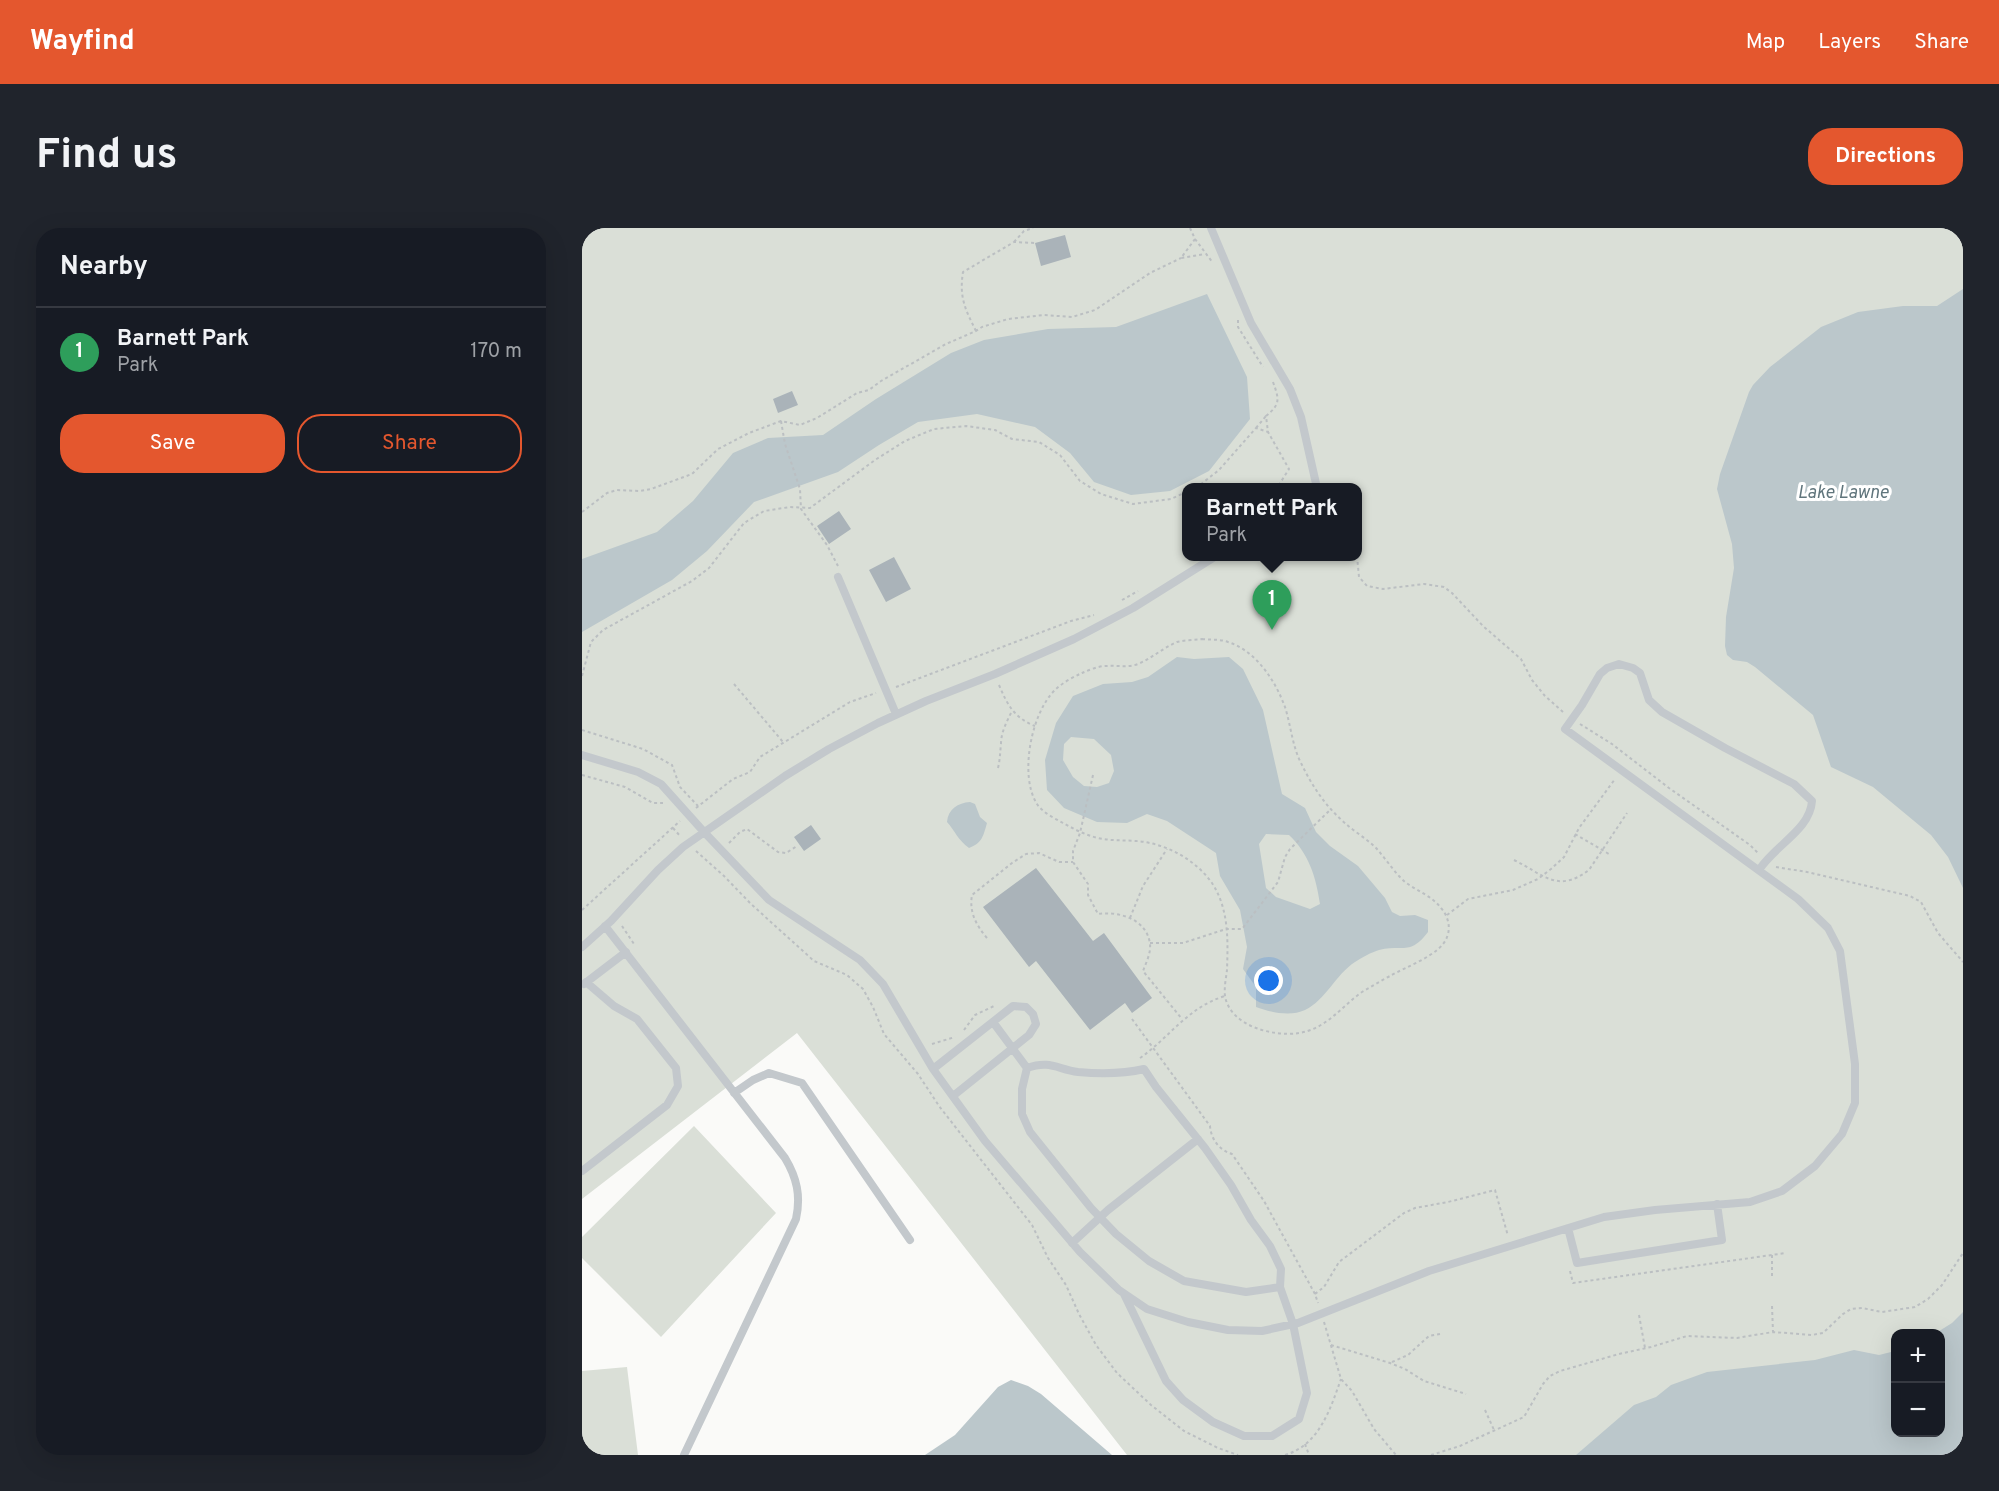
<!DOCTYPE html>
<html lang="en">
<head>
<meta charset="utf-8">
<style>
	:root { --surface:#171b24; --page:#20242c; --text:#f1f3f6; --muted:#9ea1a6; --line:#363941; --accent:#e4572e }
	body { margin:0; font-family:Overpass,sans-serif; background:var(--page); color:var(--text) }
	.controls { position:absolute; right:18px; bottom:18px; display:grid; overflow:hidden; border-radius:12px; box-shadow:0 6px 24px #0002 }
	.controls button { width:54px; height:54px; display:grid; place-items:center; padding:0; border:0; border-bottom:2px solid var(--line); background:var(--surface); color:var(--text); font:30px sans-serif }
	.you { position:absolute; left:687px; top:753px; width:21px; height:21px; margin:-15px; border:4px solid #fff; border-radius:50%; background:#1a73e8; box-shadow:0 0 0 9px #1a73e833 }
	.badge { display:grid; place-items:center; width:39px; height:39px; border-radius:50%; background:var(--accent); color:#fff; font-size:20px; font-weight:700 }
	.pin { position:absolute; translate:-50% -50px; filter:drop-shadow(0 2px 3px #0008) }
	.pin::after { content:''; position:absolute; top:32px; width:21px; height:18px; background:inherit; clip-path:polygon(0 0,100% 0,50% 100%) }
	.popup { position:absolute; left:600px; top:255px; width:180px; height:78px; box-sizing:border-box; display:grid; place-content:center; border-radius:12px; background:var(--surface); filter:drop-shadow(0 2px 4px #0005); font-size:20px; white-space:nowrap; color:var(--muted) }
	.popup b { font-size:22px; color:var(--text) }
	.popup::after { content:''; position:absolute; left:50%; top:100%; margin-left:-12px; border:12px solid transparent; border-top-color:var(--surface) }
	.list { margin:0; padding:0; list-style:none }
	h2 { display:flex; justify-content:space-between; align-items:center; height:78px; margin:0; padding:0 24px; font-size:26px }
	h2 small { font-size:20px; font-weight:400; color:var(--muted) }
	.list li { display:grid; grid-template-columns:39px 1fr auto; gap:18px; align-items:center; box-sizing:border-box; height:90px; padding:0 24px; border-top:2px solid var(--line) }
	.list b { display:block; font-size:22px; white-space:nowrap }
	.list p { margin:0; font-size:20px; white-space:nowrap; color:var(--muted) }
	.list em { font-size:20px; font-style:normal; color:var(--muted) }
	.actions { display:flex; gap:12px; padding:18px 24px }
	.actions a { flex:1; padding:14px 0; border:2px solid var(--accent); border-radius:24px; text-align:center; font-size:21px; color:var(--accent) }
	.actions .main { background:var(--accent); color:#fff }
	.map { position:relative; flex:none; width:1381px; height:1227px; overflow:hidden; border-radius:24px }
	header { display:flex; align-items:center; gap:36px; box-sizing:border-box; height:84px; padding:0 30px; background:var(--accent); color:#fff }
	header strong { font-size:28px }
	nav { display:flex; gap:33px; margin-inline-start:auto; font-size:21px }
	.intro { display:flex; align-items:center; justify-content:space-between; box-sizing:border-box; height:144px; padding:0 36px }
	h1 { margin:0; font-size:42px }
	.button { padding:15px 27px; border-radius:24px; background:var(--accent); color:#fff; font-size:21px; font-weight:700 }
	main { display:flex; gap:36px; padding:0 36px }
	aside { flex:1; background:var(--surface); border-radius:24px; box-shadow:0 6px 24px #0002 }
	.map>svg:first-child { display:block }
	.green { fill:#dadfd7; fill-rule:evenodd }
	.water { fill:#bbc7cb; fill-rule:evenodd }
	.building { fill:#aab3b9 }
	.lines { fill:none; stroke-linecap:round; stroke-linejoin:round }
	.path { stroke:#bbbfc2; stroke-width:2; stroke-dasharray:3 3; stroke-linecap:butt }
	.lane { stroke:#c3c8cc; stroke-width:8 }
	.labels { text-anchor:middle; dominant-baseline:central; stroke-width:6; stroke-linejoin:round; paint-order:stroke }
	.water-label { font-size:18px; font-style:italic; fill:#60757c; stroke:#fff }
</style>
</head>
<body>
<header>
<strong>Wayfind</strong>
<nav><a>Map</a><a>Layers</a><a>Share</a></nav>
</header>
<div class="intro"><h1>Find us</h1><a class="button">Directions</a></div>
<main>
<aside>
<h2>Nearby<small></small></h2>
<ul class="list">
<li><span class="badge" style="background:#2e9e5b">1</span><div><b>Barnett Park</b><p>Park</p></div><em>170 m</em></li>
</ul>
<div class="actions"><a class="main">Save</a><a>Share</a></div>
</aside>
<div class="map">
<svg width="1381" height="1227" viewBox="0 0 1381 1227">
	<rect width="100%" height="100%" fill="#fafaf8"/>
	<!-- green -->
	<path class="green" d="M 0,0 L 1381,0 L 1381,1130 L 1358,1106 L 1314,1106 L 1313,1180 L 1250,1227 L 545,1227 L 215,805 L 0,971 ZM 604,260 L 776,260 L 776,328 L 604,328 Z
		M 112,898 L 194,985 L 79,1109 L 0,1030 L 0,1009 Z
		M 45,1139 L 56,1227 L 0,1227 L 0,1143 Z"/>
	<!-- water -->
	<path class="water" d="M 1381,61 L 1381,660 L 1366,629 L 1349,607 L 1291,559 L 1249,539 L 1231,487 L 1173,439 L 1165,434 L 1151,432 L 1145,427 L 1143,418 L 1144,389 L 1152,340 L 1150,316 L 1135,261 L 1138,246 L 1167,164 L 1171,157 L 1188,139 L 1239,99 L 1276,84 L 1321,78 L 1355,78 Z
		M 625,66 L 665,149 L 668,191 L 627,243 L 588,263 L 549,267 L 512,254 L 488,225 L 453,199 L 395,186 L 336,194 L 297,217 L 256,244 L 172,274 L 125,323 L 90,352 L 0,404 L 0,331 L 75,304 L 111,273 L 151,225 L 186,210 L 241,207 L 294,171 L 369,125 L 402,112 L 466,101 L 534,99 Z
		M 595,429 L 612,431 L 647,429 L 661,441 L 681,482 L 700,566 L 723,580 L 734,604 L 748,618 L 776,638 L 803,670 L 810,684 L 818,688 L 833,687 L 846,692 L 846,704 C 828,728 821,716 797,722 C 790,724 779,730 773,734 C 753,747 744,772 723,782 C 708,789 688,784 674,779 L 674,759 L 661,741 L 665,719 L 658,682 L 638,648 L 634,625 L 585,593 L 565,586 L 545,595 L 515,594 L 482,580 L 465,562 L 463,532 L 474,495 L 491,468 L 521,456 L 550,454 L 566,449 ZM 489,509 L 512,511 L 529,527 L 532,543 L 527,555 L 515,559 L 502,558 L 491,549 L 481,532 L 482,516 ZM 684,606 L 707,607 C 727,626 734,649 738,676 L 728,681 L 694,669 L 684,660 L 677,616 Z
		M 388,574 L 393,576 L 398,589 L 405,595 C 401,609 400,615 387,620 C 376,612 373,603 365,594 C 366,581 376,575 388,574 Z
		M 1381,1084 L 1381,1227 L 991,1227 L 994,1227 L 1052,1177 L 1074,1169 L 1089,1157 L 1125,1144 L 1233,1132 L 1272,1122 L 1297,1127 L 1313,1123 L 1314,1204 L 1358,1204 L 1358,1106 L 1354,1105 L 1370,1095 Z
		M 429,1152 L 446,1158 L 459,1166 L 530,1227 L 343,1227 L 373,1207 L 416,1159 Z"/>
	<!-- building -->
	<path class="building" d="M 483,7 L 489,29 L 459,38 L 453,15 Z
		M 210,163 L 216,177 L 196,185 L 191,171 Z
		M 257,283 L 269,301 L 247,316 L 235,298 Z
		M 312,329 L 329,361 L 304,374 L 287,342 Z
		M 229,597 L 239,611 L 222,623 L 212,609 Z
		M 454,640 L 511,713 L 522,705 L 570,770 L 550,785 L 543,775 L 508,802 L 454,733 L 447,739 L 401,679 Z"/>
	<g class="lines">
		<!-- path -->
		<path class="path" d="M 608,0 L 613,11 L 599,30 L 623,26
			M 613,11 L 631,35
			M 432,14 L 442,3 L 451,0
			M 656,92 L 656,99 L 681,139
			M 394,103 C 383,81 377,69 381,44 L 432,14 L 453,15
			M 691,154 C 697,171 699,176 684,188 L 686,204 L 707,241 L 695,260
			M 199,193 L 203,216 L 218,261 L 219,281 L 245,317 L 256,338
			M 674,200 L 684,188
			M 614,260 L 637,242 L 674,200 L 686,204
			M 0,284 L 25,265 L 35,262 L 58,263 L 69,261 L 110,246 L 136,221 L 167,205 L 199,193 L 218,197 L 235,190 L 275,165 L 287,162 L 299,153 L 364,116 L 394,103 L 400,99 L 426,91 L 462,87 L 490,89 L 513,82 L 568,45 L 599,30
			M 775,328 L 777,349 L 785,358 L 801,361 L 842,356 L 862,359 L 870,365 L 901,398 L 939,431 L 950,452 L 963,468 L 981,484
			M 540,372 L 556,363
			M 620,411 C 629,412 638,411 646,414 C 674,423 693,452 703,479 C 709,498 710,517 719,535 C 730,558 744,579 764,596 C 773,604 785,611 794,620 C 804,631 812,644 823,654 C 835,663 850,668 859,680 C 866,688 869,699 865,709 C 859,727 823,739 808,748 C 798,753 789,759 780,764 C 759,779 744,801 717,805 C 691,809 648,798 643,768 C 642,760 644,750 645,742 C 646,712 647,681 630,655 C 613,631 583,615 554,613 C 541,612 529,613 516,610 C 503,607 492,601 481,595 C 472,590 461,585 455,576 C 437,548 449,485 473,462 C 480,455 491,449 500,445 C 507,442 516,438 524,438 C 535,437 546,440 556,436 C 570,430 581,420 595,414 C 603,412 612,412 620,411 Z
			M 0,448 L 9,414 L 21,402 L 110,353 L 127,340 L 162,295 L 182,283 L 208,279 L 228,280 L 293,232 L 323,213 L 352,201 L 384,198 L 413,202 L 430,211 L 457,214 L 478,227 L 498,253 L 519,266 L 551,276 L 589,271 L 604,264
			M 152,456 L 201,514
			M 417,457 C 425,476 432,490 453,498
			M 314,459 L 489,393 L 512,387
			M 998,496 L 1030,516 L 1087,560 L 1168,617 L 1176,625
			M 0,502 L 61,521 L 90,537 L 98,559 L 116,578
			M 416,540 C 418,532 418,525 419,516 C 419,504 425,493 430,483
			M 0,547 L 43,559 L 71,575 L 81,575
			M 511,547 L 498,605 L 491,623 L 491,634 L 506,656 L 506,667 L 516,686 C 537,683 565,691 568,716 C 569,725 564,735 561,743 L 600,791
			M 114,580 L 151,551 L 168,544 L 178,529 L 268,474 L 294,465
			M 91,600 L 99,609
			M 993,606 L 1027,626
			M 147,615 L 158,604 L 165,601 L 196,624 L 204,625 L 215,618
			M 114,623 L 142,648 L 169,676 L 232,733 L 265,747 L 281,761 L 291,779 L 302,806 L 336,846 L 357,878 L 450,997 L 466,1030 L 484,1057 L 497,1086 L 514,1117 L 535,1145 L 569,1177 L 602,1203 L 636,1220 L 656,1227
			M 932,632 C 961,646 975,666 1007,642 L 1045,585
			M 1194,639 L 1225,644 L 1328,668 L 1339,674 L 1356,705 L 1381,734
			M 0,682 L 98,593
			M 865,687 L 886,671 L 931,662 L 956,651 L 969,641 L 982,629 L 997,600 L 1033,551
			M 548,690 L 561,658 L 585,621
			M 40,698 L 52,716
			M 405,710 C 394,697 387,684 390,667 L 430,635 L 444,626 L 457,625 L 477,634 L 491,634
			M 568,715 L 601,715 L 644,701 L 660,701 L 696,654 L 703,629 L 708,621 L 748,582
			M 550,791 L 628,898 C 629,911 637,922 650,926 L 682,973 L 733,1066 L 736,1075
			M 382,802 L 393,787 L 412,778
			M 350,816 L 373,809
			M 558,830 C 588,809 606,779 643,768
			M 1190,1027 L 1190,1049
			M 988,1043 L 991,1055 L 1204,1025
			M 733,1066 L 742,1059 L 757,1034 L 822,985 L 833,980 L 866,974 L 913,962 L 926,1008
			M 1190,1078 L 1191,1104
			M 1057,1087 L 1063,1120
			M 742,1094 L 759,1151 L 770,1163 L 792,1201 L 814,1227
			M 749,1117 L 808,1135 L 823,1141 L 842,1153 L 884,1166
			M 810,1134 L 826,1127 L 847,1108 L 858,1106
			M 903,1182 L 912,1202
			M 723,1216 L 727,1227
			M 703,1227 C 737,1217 748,1182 759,1151
			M 849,1227 L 878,1218 L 942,1189 L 961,1156 L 968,1148 L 978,1143 L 1037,1126 L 1069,1119 L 1105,1108 L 1155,1110 L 1191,1104 L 1230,1107 L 1241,1105 L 1261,1086 L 1269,1081 L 1280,1080 L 1300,1084 L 1333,1079 L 1346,1071 L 1360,1057 L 1381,1025"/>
		<!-- lane -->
		<path class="lane" d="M 629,0 L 669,95 L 708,161 L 719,189 L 735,260
			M 256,349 L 314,486
			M 0,527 L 56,544 L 79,556 L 122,604 L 187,672 L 278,732 L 301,756 L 351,841 L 403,913 L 498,1024 L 537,1062 L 565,1081 L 606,1094 L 646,1102 L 680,1103 L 716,1095 L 847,1043 L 1022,989 L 1073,982 L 1168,974 L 1200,963 L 1233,938 L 1260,906 L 1273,875 L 1273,836 L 1258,723 L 1246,700 L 1216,671 L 983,501 L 1000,477 L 1018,446 L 1025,440 L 1037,436 L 1051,440 L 1058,445 L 1067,472 L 1080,484 L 1143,520 L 1212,556 L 1230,573 C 1228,602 1193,617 1177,642
			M 23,698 L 203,930 C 215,950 219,968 214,991 L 102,1227
			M 0,719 L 29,693 L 76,642 L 101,619 L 203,548 L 247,521 L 296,495 L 344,473 L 413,446 L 492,411 L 551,380 L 634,328
			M 2,756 L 44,724
			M 411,794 L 445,840
			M 445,840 L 440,861 L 440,886 L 448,904 L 509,980 L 534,1006 L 567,1033 L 602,1053 L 664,1064 L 698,1059 L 711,1096 L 725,1165 L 717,1191 L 690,1208 L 662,1208 L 631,1194 L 601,1172 L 584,1153 L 542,1066
			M 445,840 C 468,832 475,841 496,844 C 518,846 541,846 562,841 L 574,859 L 623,920 L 649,957 L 669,992 L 688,1018 L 699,1041 L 698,1059
			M 351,841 L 431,778 L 444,779 L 451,786 L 454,796 L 447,807 L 371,868
			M 152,865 L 171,852 L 187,845 L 220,855 L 328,1012
			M 0,943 L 85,877 L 96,858 L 94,840 L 55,791 L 32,778 L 4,754
			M 986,1000 L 995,1035 L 1140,1012 L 1135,976
			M 490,1015 L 526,982 L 616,911"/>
	</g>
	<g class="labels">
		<!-- water labels -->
		<g class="water-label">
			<text x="1261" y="265">Lake Lawne</text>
		</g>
	</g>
</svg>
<div class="controls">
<button>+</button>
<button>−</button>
</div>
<div class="you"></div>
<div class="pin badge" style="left:690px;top:402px;background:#2e9e5b">1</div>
<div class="popup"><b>Barnett Park</b>Park</div>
</div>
</main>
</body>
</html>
